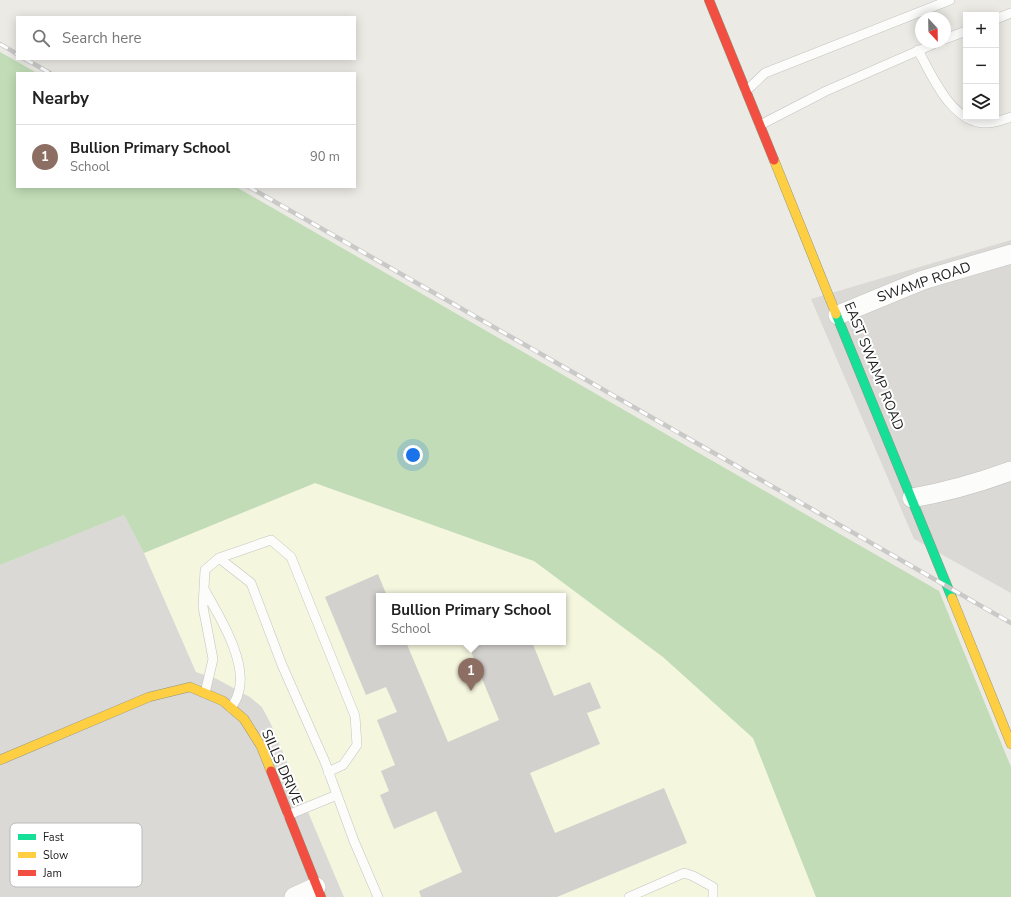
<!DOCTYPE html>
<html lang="en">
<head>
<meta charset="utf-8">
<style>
	:root { --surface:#fff; --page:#f2f2f2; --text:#222; --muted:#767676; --line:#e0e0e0; --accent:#646462 }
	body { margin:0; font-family:"Nunito Sans",sans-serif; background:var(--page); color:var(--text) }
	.controls { position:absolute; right:12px; top:12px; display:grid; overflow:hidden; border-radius:0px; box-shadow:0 2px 10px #0003 }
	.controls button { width:36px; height:36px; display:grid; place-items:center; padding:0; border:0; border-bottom:1px solid var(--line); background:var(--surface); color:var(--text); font:20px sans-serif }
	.compass { position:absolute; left:915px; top:12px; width:36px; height:36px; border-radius:50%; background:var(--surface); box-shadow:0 2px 10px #0003; rotate:158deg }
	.you { position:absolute; left:413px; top:455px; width:14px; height:14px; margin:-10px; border:3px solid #fff; border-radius:50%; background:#1a73e8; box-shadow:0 0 0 6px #1a73e833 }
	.badge { display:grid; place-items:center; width:26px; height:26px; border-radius:50%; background:var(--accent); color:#fff; font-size:13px; font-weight:700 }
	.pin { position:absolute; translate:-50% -33px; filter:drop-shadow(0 1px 2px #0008) }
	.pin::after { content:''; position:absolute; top:21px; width:14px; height:12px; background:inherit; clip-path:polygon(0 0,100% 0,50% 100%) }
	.popup { position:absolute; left:376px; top:593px; width:190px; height:52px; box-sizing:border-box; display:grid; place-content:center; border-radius:0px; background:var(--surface); filter:drop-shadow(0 1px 3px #0005); font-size:13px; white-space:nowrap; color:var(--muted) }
	.popup b { font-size:15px; color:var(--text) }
	.popup::after { content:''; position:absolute; left:50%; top:100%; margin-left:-8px; border:8px solid transparent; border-top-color:var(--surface) }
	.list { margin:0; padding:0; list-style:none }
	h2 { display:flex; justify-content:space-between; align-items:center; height:52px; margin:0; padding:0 16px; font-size:17px }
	h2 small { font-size:13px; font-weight:400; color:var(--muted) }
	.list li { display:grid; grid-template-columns:26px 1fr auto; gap:12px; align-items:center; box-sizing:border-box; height:64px; padding:0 16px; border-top:1px solid var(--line) }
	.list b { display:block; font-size:15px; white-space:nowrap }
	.list p { margin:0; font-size:13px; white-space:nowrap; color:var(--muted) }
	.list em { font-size:13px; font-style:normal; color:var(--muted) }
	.icon { flex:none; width:22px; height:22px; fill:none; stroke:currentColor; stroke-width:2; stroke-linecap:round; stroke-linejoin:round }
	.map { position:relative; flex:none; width:1011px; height:897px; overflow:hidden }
	.search { position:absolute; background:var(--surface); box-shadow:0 2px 10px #0003; left:16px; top:16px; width:340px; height:44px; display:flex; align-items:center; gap:10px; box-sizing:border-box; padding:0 14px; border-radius:0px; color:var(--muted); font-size:15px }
	.panel { position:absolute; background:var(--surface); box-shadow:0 2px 10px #0003; left:16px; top:72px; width:340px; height:116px; border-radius:0px }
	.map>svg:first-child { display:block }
	.residential { fill:#dad9d6 }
	.education { fill:#f4f6de; fill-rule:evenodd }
	.forest { fill:#c1dcb7 }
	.building { fill:#d3d1cd }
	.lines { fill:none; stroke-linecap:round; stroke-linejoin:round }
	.lane-casing { stroke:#c3c3c0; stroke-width:10 }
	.street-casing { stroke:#c3c3c0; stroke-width:20 }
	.fast-casing { stroke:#91957c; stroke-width:10 }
	.slow-casing { stroke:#91957c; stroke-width:10 }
	.jam-casing { stroke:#91957c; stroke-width:10 }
	.lane { stroke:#fcfcfb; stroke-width:9 }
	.street { stroke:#fcfcfb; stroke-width:19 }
	.fast { stroke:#16e098; stroke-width:9 }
	.slow { stroke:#ffcf43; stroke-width:9 }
	.jam { stroke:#f24e42; stroke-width:9 }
	.rail-casing { stroke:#c9c9c8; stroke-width:4.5 }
	.rail { stroke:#fff; stroke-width:3; stroke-dasharray:9; stroke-linecap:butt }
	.labels { text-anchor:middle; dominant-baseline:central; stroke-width:4; stroke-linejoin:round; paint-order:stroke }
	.street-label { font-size:14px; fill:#1c1c1c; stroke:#fff }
	.key { fill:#fff; stroke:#bbb; stroke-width:1 }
	.key-label { font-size:11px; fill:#1c1c1c }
</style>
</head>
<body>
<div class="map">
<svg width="1011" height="897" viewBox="0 0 1011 897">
	<rect width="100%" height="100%" fill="#ebeae4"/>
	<!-- residential -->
	<path class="residential" d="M 1011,240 L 1011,593 L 914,539 L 811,299 Z
		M 124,515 L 144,553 L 196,672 L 217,679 L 250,697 L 262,707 L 271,724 L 344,897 L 0,897 L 0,565 Z"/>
	<!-- education -->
	<path class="education" d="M 315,483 L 534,561 L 663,657 L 753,738 L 816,897 L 344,897 L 271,724 L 262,707 L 250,697 L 217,679 L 196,672 L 144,553 ZM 379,596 L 563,596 L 563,642 L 379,642 Z"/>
	<!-- forest -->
	<path class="forest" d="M 0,52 L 37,73 L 17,73 L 17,187 L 236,187 L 939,591 L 1011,767 L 1011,897 L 816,897 L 753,738 L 663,657 L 534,561 L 315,483 L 144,553 L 124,515 L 0,565 Z"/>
	<!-- building -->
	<path class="building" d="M 378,574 L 387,596 L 379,596 L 379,642 L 406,642 L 448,742 L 499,720 L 467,642 L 532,642 L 554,696 L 590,682 L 601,708 L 587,713 L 600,744 L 530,773 L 555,833 L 664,788 L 687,843 L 557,897 L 421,897 L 419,891 L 462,872 L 436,811 L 394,829 L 380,795 L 389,791 L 381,771 L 395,765 L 377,720 L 397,712 L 386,687 L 366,695 L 325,597 Z"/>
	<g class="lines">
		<defs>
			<path id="lane" d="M 996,19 L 1011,13
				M 945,39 L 966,31
				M 918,50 C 932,76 952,124 987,123 C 995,123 1004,119 1011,117
				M 746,91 L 765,73 L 950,0
				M 760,125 L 826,91 L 938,42
				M 219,558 L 271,540 L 291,557 L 355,716 L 357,745 L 343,765 L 328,772
				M 204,589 C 219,616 249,663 238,694 C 237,699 234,703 231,708
				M 205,693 L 213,659 L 203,607 L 205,570 L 219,558 L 251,583 L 282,665 L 325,762 L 354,841 L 378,897
				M 288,815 L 337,795
				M 629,897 L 684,873 L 693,876 L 713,887 L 713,897"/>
			<path id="street" d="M 838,315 L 923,280 L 1011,254
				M 912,498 C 947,492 978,483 1011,471
				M 294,897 L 316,887"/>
			<path id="fast" d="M 836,314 L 952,598"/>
			<path id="slow" d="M 774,160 L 836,314
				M 952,598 L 1011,744
				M 0,760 L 149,697 L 190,687 L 223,701 L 244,719 L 261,746 L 271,771"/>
			<path id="jam" d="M 709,0 L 774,160
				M 271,771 L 321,897"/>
		</defs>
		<!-- lane casing -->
		<use href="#lane" class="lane-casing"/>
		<!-- street casing -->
		<use href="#street" class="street-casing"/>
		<!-- fast casing -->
		<use href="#fast" class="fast-casing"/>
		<!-- slow casing -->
		<use href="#slow" class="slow-casing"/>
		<!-- jam casing -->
		<use href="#jam" class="jam-casing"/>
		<!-- lane -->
		<use href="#lane" class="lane"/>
		<!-- street -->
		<use href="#street" class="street"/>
		<!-- fast -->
		<use href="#fast" class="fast"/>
		<!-- slow -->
		<use href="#slow" class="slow"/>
		<!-- jam -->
		<use href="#jam" class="jam"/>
		<defs>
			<path id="rail" d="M 0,44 L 17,54
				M 25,59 L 50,73
				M 249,187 L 1011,623"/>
		</defs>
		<!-- rail casing -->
		<use href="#rail" class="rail-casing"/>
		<!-- rail -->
		<use href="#rail" class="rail"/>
	</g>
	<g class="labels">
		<!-- street labels -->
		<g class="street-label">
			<text transform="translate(924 282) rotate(-19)">SWAMP ROAD</text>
			<text transform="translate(874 366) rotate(68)">EAST SWAMP ROAD</text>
			<text transform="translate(282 767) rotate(66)">SILLS DRIVE</text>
		</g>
	</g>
	<!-- legend -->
	<rect x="10" y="823" width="132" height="64" rx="6" class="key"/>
	<rect x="18" y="834" width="18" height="6" fill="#16e098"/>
	<rect x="18" y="852" width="18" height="6" fill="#ffcf43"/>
	<rect x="18" y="870" width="18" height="6" fill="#f24e42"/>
	<g class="key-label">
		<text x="43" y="841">Fast</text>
		<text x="43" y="859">Slow</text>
		<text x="43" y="877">Jam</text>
	</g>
</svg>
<div class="controls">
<button>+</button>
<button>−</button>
<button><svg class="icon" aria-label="layers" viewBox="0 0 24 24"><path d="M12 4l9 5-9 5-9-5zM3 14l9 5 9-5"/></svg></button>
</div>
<svg class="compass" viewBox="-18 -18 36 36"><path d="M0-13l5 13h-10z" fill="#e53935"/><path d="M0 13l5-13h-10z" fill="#767676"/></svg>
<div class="you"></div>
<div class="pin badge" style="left:471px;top:691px;background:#8d6e63">1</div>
<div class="popup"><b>Bullion Primary School</b>School</div>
<div class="search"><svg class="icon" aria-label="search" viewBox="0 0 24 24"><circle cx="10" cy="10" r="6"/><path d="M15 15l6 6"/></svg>Search here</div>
<section class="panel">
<h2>Nearby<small></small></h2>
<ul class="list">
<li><span class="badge" style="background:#8d6e63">1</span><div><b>Bullion Primary School</b><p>School</p></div><em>90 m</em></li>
</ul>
</section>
</div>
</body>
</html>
